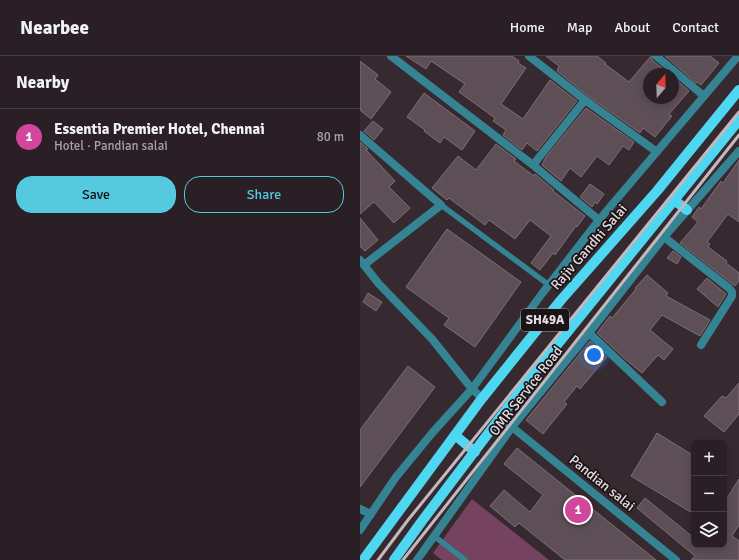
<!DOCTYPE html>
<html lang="en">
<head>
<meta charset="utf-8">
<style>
	:root { --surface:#291f24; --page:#352c31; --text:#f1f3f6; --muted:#a5a2a6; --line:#453d41; --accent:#55cadf }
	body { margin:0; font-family:Signika,sans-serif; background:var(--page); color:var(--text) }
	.controls { position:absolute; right:12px; bottom:12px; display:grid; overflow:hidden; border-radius:8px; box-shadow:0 2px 10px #0003 }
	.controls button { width:36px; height:36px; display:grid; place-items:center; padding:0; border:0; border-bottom:1px solid var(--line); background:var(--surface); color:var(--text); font:20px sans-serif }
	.compass { position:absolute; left:283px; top:12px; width:36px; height:36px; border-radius:50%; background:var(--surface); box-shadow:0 2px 10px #0003; rotate:19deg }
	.you { position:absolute; left:234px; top:299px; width:14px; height:14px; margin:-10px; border:3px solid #fff; border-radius:50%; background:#1a73e8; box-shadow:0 0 0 6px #1a73e833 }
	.badge { display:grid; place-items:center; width:26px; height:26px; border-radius:50%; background:var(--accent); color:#fff; font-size:13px; font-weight:700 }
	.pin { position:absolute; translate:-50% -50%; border:2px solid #fff; box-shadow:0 1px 4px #0006 }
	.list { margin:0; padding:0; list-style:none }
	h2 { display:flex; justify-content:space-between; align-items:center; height:52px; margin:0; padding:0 16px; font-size:17px }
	h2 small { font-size:13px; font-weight:400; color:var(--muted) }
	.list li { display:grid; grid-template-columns:26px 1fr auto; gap:12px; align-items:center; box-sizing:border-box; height:56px; padding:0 16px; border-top:1px solid var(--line) }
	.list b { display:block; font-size:15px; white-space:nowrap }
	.list p { margin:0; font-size:13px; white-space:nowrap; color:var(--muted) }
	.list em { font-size:13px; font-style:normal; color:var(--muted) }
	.actions { display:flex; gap:8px; padding:12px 16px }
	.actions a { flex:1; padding:9px 0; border:1px solid var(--accent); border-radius:16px; text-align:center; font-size:14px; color:var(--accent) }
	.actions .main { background:var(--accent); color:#111 }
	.icon { flex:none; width:22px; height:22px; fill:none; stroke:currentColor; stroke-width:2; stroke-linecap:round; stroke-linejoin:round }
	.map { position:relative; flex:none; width:379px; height:504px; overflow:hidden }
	header { display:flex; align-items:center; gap:24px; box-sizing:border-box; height:56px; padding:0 20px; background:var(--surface); border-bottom:1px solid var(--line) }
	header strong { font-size:19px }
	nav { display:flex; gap:22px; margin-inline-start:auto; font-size:14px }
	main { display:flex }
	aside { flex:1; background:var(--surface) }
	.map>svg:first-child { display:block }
	.green { fill:#75435f }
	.building { fill:#5e4f57; stroke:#7e6e76 }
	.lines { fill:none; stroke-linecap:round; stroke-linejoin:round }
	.service { stroke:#348493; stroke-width:5.5 }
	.minor { stroke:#348493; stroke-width:8 }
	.tertiary { stroke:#348493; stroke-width:8 }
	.primary { stroke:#4dd7f0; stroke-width:10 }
	.rail { stroke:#c3b8be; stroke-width:3 }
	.labels { text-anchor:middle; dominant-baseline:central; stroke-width:3.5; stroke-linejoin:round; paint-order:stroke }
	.shield { fill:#1a1417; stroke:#a9a0a4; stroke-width:1 }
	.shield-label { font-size:13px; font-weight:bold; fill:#e6dce1 }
	.street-label { font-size:14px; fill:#e6dce1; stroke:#1a1417 }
</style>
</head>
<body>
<header>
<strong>Nearbee</strong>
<nav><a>Home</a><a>Map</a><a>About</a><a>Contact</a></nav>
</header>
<main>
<aside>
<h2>Nearby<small></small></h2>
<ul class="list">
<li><span class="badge" style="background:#d1479c">1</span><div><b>Essentia Premier Hotel, Chennai</b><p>Hotel · Pandian salai</p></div><em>80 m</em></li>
</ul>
<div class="actions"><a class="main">Save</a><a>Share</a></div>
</aside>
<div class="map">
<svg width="379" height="504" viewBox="0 0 379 504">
	<rect width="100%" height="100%" fill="#372930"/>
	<!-- green -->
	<path class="green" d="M 112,443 L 189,504 L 82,504 L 73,497 Z"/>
	<!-- building -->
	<path class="building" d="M 46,0 L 152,0 L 159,5 L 158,7 L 166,12 L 141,48 L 163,63 L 190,24 L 217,45 L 177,95 L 167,87 L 162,94 L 143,79 L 146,74 L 133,65 L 135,62 L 99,36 L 105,28 L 71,5 L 66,13 Z
		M 186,0 L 237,0 L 246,7 L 245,8 L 269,26 L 291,0 L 292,4 L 309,18 L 289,18 L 289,42 L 313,42 L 313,21 L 329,35 L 309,58 L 312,60 L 295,81 L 283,72 L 280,77 L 228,40 L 197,15 L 199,10 Z
		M 305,0 L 350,0 L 359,7 L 341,29 L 337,26 L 336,27 Z
		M 0,5 L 18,19 L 15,23 L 31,36 L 11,63 L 0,54 Z
		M 64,37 L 115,75 L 102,94 L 84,81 L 80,87 L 64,75 L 65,74 L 47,61 Z
		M 226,52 L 274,86 L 269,94 L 263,90 L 249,109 L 237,100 L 221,121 L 210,112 L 201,125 L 182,109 L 186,101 Z
		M 13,65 L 23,73 L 14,84 L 4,75 Z
		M 0,86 L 8,93 L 6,94 L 35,125 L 29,131 L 50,152 L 34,167 L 14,146 L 0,158 Z
		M 136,88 L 156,103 L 154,105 L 174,120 L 175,118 L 194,134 L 193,135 L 225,160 L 217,171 L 216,170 L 195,199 L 193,197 L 180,214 L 171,207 L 191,180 L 170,164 L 155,183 L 129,164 L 125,169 L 89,142 L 87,144 L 72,132 L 98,100 L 116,114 Z
		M 379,104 L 379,166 L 368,158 L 347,186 L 350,188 L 348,191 L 367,205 L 366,207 L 379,217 L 379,225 L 375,230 L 320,187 L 338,166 L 332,161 L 339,151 L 341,153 L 361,125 L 363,127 Z
		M 230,128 L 244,138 L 237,148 L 235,146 L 232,151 L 220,141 Z
		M 0,162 L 18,184 L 5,195 L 0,190 Z
		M 87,173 L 161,226 L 115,291 L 84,269 L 89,262 L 46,231 Z
		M 313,195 L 321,201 L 317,208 L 307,202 Z
		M 287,219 L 308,237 L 306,240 L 350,264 L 340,280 L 302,259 L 290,274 L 313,293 L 304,304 L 298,299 L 282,317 L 265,303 L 237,277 L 250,260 L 252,262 L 276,233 L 275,232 Z
		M 347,222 L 366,238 L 358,251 L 337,233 Z
		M 8,237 L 22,246 L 16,255 L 3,246 Z
		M 230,285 L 247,301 L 220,333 L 217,330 L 204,346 L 207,348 L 183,378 L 166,364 Z
		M 48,310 L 75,331 L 0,431 L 0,374 Z
		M 379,327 L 379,358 L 364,376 L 344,360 L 362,340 L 366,342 Z
		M 297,377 L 334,400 L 334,458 L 271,420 Z
		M 157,392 L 296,504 L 205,504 L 159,467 L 155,471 L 130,450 L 144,434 L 170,456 L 183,439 L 144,408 Z
		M 379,423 L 379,469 L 372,480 L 379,485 L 379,504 L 331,504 L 335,500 L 277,452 L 285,442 L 334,482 L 334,489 L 364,489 L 364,447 Z"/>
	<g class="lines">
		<!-- service -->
		<path class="service" d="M 81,149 L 189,229
			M 74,480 L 105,504"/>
		<!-- minor -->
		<path class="minor" d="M 31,0 L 173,109 L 239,164
			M 169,0 L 225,44 L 297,96
			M 296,0 L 344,40
			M 0,79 L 81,149 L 4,209
			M 173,109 L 225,44
			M 304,181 L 369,232 L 372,236 L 372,240 L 341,289
			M 0,204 L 19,228 L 72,283 L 112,333 L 122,342
			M 229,277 L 302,346
			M 0,453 L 11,458"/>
		<!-- tertiary -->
		<path class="tertiary" d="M 141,361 L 152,371 L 316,504
			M 0,474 L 36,421 L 73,376 L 112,333 L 181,239 L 239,164 L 378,0
			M 57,504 L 152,371 L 229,277 L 304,181 L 379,95"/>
		<!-- primary -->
		<path class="primary" d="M 314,144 L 327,154
			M 95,379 L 115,396
			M 3,504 L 120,345 L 201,244 L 297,135 L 379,34
			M 34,504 L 62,465 L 167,326 L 379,64"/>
		<!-- rail -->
		<path class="rail" d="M 18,504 L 48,464 L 379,56
			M 43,504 L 379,79"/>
	</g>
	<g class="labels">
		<!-- shield labels -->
		<rect class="shield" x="161" y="253" width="48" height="22" rx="3"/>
		<g class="shield-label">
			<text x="185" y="264">SH49A</text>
		</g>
		<!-- street labels -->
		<g class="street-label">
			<text transform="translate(229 191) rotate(-49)">Rajiv Gandhi Salai</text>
			<text transform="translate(166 335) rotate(-52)">OMR Service Road</text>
			<text transform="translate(242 427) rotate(39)">Pandian salai</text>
		</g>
	</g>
</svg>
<div class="controls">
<button>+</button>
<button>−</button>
<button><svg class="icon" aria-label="layers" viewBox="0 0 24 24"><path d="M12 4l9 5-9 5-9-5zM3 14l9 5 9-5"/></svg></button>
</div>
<svg class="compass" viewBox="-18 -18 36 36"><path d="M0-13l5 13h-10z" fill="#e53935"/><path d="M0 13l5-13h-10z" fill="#a5a2a6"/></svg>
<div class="you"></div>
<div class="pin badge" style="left:218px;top:454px;background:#d1479c">1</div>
</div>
</main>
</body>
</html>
